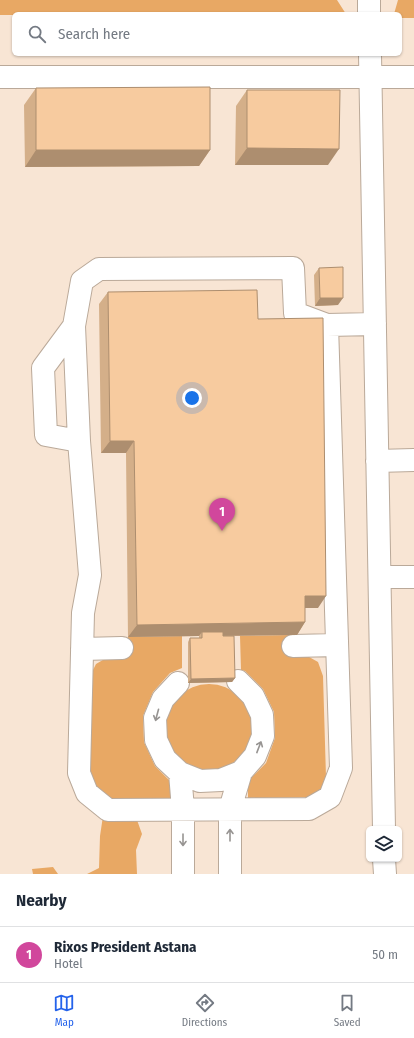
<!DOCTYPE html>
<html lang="en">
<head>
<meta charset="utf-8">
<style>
	:root { --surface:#fff; --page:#f2f2f3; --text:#1f2937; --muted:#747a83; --line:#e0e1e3; --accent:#2563eb }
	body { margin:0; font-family:"Fira Sans Condensed",sans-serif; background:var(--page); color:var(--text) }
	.controls { position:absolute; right:12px; bottom:12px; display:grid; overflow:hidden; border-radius:6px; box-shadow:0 1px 3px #0004 }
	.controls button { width:36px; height:36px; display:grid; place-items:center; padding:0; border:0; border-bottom:1px solid var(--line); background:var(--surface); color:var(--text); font:20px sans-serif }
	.you { position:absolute; left:192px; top:398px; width:14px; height:14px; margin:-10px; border:3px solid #fff; border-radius:50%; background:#1a73e8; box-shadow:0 0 0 6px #1a73e833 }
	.badge { display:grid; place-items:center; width:26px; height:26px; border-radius:50%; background:var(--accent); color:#fff; font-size:13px; font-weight:700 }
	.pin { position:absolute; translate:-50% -33px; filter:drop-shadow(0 1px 2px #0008) }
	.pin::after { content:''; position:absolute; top:21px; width:14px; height:12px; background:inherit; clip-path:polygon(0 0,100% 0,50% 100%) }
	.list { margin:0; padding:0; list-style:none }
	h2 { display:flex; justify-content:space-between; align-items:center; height:52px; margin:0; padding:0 16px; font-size:17px }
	h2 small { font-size:13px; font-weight:400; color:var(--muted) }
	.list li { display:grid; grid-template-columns:26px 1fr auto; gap:12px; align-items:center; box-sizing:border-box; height:56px; padding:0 16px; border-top:1px solid var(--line) }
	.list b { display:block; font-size:15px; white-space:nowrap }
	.list p { margin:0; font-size:13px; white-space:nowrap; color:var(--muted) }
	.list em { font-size:13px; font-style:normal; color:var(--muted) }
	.icon { flex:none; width:22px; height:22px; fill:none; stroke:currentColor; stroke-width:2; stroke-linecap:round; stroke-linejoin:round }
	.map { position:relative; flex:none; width:414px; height:874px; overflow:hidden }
	.search { position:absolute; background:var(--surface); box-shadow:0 1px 3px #0004; left:12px; right:12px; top:12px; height:44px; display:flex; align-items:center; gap:10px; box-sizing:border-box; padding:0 14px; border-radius:6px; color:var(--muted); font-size:15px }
	.sheet { height:108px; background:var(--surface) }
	nav { display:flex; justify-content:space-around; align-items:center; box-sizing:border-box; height:56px; border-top:1px solid var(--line); background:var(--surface); font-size:11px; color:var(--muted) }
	nav a { display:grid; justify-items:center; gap:2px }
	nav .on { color:var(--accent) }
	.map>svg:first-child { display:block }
	.green { fill:#e8a864 }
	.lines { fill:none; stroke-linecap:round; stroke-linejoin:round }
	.minor-casing { stroke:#baa999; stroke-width:24 }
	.minor { stroke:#fff; stroke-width:22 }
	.wall { fill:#d4af89 }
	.shaded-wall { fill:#ad8e6f }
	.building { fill:#f7cb9f; stroke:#ad8e6f }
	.oneway { stroke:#979492 }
</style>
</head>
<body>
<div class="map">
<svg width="414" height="874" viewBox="0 0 414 874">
	<rect width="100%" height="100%" fill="#f8e5d4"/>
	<!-- green -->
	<path class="green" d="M 0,0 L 337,0 L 346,14 L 14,14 L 14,15 L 0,15 Z
		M 398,0 L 414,0 L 414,18 L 400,18 L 400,14 L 394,14 Z
		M 289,635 L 290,653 L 302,653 L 318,662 L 323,676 L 326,777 L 322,790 L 311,797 L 248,798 L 248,781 L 266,763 L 275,738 L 274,712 L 263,689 L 245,671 L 241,670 L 240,636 Z
		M 182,636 L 182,668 L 170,673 L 153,692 L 143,716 L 144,742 L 155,766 L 170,781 L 170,798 L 107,799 L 87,780 L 90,676 L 96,664 L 108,657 L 128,656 L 128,637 Z
		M166 727a43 43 0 1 1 86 0a43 43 0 1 1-86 0Z
		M 103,816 L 137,820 L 142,834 L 136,850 L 137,874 L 87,874 L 99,868 L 100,836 Z
		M 53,867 L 58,874 L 33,874 L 32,869 Z"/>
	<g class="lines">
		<defs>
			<path id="minor" d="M 369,0 L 369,14
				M 370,54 L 384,829
				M 0,77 L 414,77
				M 293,268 L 295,313 L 327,325 L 341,768 L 330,797 L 309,809 L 108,810 L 87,793 L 79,773 L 83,613 L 90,575 L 79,441 L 74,326 L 82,281 L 99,269 Z
				M 327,325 L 375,324
				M 74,326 L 43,368 L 46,435 L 79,441
				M 377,461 L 414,460
				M 380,577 L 414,577
				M 293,646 L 337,645
				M 82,649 L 122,648
				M 178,683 L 163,699 L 155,718 L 156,740 L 165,759 L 180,773 L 200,781 L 221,780 L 241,772 L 255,756 L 263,736 L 262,715 L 253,696 L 238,681
				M 180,773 L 183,809 L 183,874
				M 384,859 L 385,874
				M 230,874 L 230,809 L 241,772"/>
		</defs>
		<!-- minor casing -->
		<use href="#minor" class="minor-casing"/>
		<!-- minor -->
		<use href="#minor" class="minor"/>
	</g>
	<!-- wall -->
	<path class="wall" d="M 36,88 L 210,150 L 199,166 L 25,167 L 24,105 Z
		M 247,90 L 328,165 L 235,165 L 236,106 Z
		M 319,268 L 338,305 L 315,306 L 314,275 Z
		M 108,292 L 258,319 L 318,608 L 305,608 L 305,622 L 297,635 L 223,636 L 235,678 L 232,682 L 188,683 L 188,642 L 190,638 L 199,638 L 199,636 L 128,637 L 126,453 L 101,453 L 99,304 Z"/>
	<!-- shaded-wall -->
	<path class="shaded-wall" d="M 247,148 L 339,149 L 328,165 L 235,165 Z
		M 36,150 L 210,150 L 199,166 L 25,167 Z
		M 320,298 L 343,298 L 338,305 L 315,306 Z
		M 110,441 L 134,441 L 126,453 L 101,453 Z
		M 305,596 L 326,596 L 318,608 L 296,608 Z
		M 305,622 L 297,635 L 202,636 L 202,632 L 199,636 L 128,637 L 137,625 Z
		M 235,678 L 232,682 L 188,683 L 191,679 Z"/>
	<!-- building -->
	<path class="building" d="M 210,87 L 210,150 L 36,150 L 36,88 Z
		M 247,90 L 340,90 L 339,149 L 247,148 Z
		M 343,267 L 343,298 L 320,298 L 319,268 Z
		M 257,290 L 258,319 L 323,318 L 326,596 L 305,596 L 305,622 L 137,625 L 134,441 L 110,441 L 108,292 Z
		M 202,632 L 223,632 L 223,636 L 234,636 L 235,678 L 191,679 L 190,638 L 202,638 Z"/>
	<!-- one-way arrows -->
	<defs><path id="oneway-shaft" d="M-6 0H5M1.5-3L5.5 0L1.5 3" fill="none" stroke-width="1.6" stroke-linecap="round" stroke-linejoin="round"/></defs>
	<g class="oneway">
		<use href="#oneway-shaft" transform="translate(157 715) rotate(105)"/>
		<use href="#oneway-shaft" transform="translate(259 747) rotate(-69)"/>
		<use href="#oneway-shaft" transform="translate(230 835) rotate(-90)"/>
		<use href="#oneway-shaft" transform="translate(183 840) rotate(90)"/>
	</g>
</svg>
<div class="controls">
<button><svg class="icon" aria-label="layers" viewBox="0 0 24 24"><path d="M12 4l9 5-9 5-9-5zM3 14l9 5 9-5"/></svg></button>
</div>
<div class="you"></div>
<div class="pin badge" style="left:222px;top:531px;background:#d1479c">1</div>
<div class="search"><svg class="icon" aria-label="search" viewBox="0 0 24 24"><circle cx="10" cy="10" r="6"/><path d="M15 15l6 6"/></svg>Search here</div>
</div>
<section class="sheet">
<h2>Nearby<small></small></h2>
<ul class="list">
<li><span class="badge" style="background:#d1479c">1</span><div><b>Rixos President Astana</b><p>Hotel</p></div><em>50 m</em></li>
</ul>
</section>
<nav>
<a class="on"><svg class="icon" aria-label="map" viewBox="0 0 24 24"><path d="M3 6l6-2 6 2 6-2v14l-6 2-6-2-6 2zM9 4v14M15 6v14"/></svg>Map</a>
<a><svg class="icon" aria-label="directions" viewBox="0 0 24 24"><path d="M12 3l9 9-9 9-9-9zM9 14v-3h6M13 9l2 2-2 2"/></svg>Directions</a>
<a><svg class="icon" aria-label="saved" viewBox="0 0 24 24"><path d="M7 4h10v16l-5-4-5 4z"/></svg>Saved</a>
</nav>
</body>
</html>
